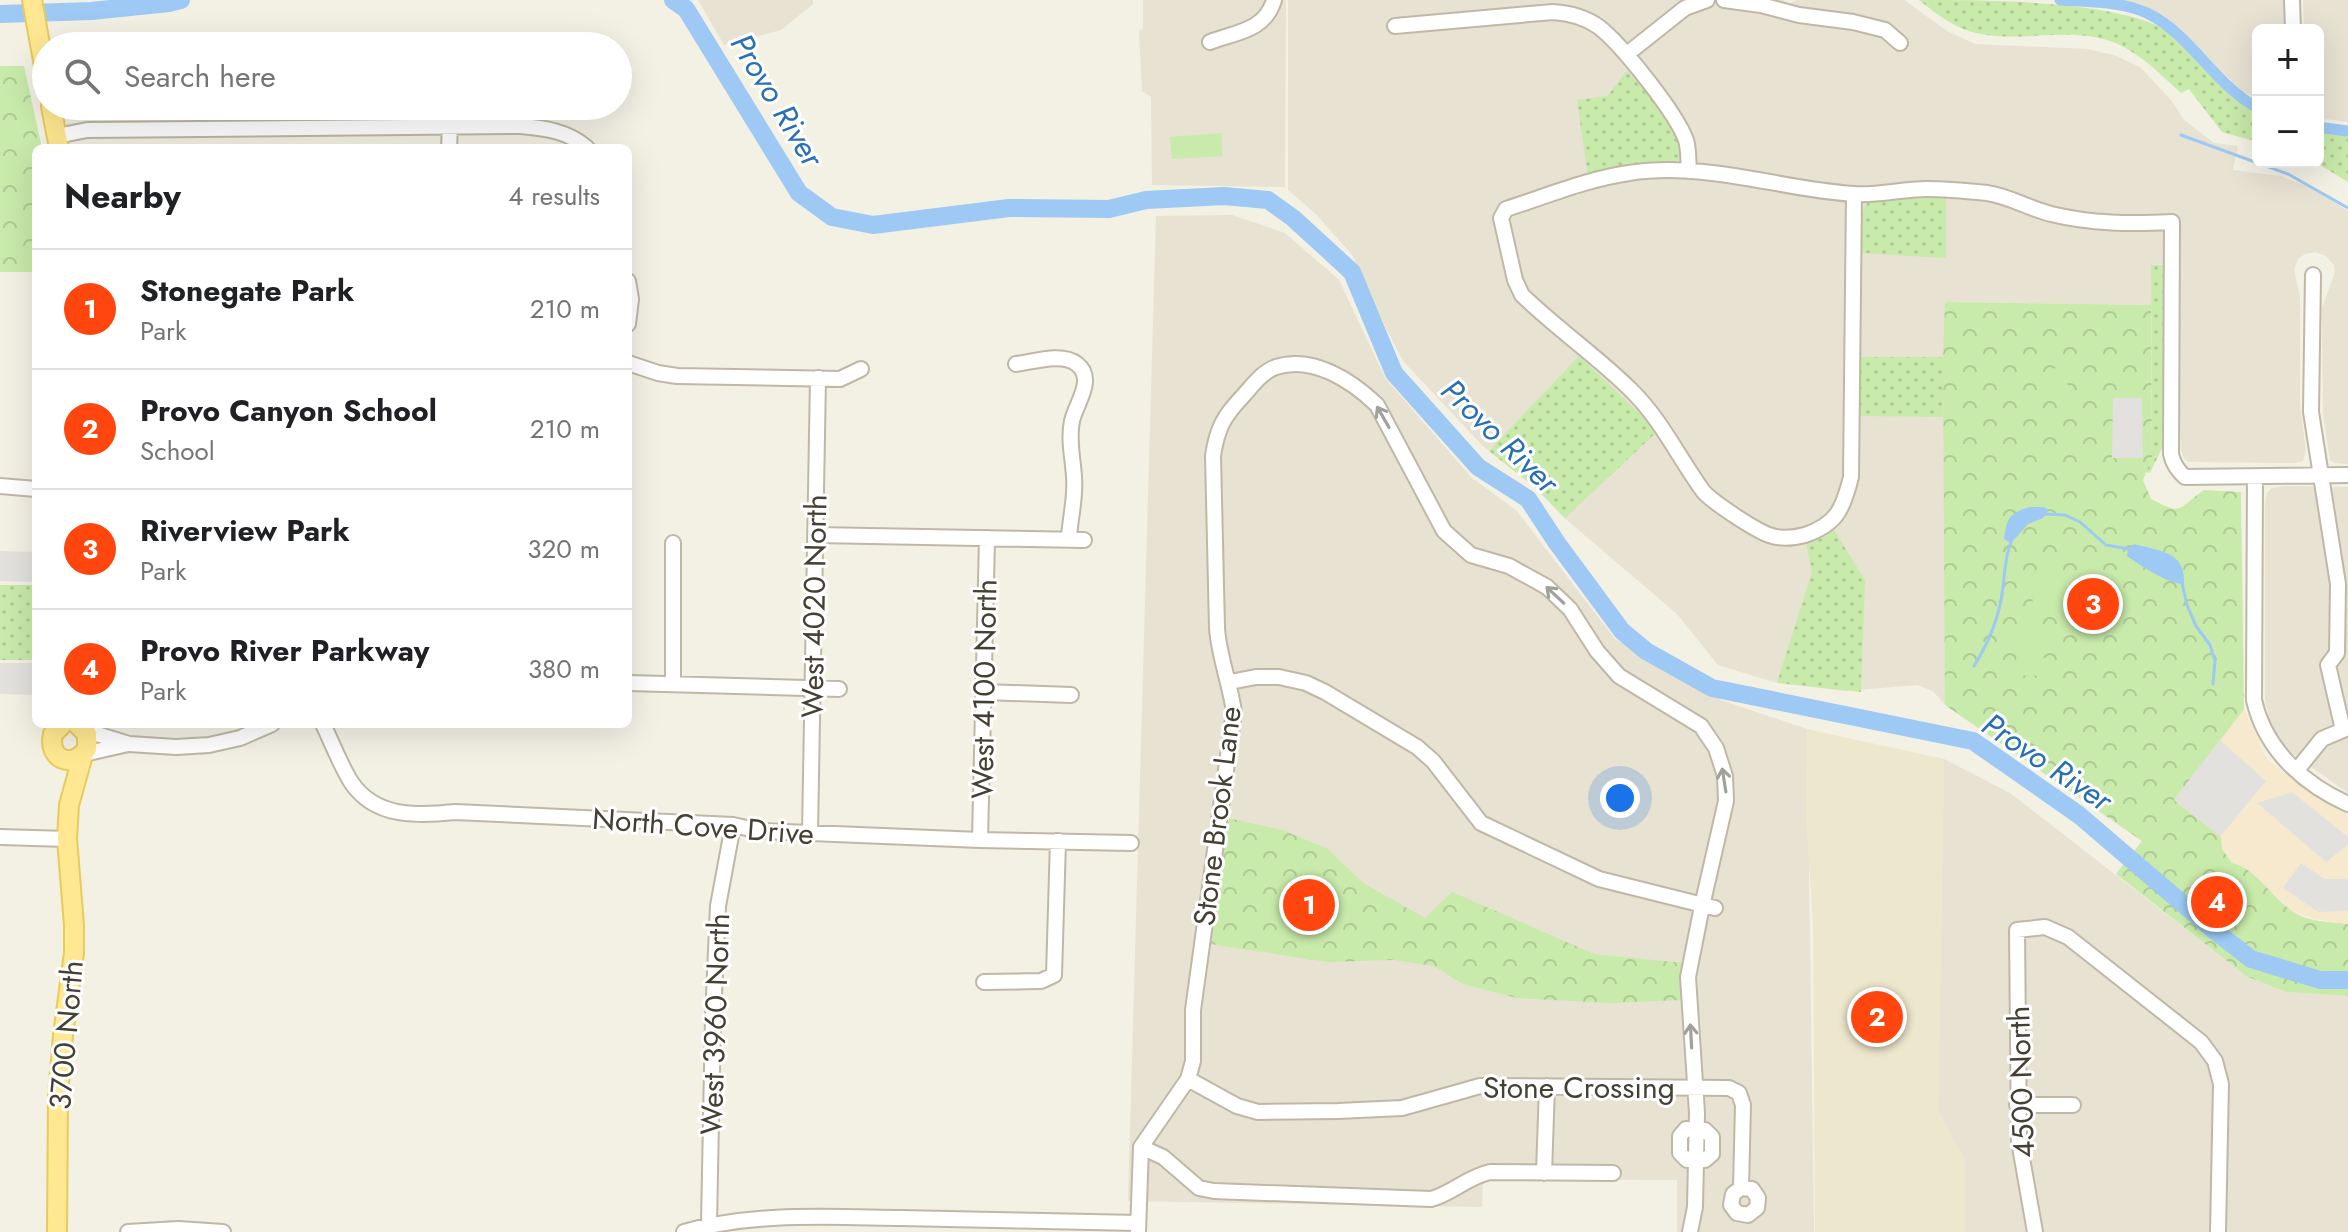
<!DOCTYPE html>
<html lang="en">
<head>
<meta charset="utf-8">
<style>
	:root { --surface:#fff; --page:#f2f2f2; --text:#202124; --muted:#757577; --line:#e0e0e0; --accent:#ff460f }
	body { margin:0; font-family:Jost,sans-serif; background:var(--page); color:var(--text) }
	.controls { position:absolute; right:24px; top:24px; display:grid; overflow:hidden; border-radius:12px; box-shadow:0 8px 32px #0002 }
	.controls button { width:72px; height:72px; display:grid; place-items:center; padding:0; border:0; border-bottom:2px solid var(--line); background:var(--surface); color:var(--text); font:40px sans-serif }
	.you { position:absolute; left:1620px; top:798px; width:28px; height:28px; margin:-20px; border:6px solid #fff; border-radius:50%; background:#1a73e8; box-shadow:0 0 0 12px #1a73e833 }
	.badge { display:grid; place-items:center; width:52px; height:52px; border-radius:50%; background:var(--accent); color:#fff; font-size:26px; font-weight:700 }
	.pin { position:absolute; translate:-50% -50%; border:4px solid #fff; box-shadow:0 2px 8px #0006 }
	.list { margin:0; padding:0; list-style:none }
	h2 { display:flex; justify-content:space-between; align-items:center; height:104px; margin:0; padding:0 32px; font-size:34px }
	h2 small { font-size:26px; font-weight:400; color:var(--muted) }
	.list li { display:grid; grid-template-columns:52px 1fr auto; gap:24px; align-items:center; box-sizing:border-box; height:120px; padding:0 32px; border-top:2px solid var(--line) }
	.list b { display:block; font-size:30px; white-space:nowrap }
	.list p { margin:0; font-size:26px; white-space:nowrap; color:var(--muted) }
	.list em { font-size:26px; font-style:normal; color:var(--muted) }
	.icon { flex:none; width:44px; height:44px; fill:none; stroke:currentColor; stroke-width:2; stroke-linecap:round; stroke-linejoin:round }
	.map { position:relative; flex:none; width:2348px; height:1232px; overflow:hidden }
	.search { position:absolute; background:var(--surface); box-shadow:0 8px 32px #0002; left:32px; top:32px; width:600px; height:88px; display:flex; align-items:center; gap:20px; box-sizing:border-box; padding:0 28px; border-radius:44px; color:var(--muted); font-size:30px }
	.panel { position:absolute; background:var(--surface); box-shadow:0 8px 32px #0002; left:32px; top:144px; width:600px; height:584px; border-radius:12px }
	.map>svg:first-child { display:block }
	.residential { fill:#e7e2d2 }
	.commercial { fill:#f7e9ce }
	.education { fill:#ede7cd }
	.grass { fill:url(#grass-dots) }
	.park { fill:url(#park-crowns) }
	.garden { fill:#c8eaaa }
	.parking { fill:#e3e1dd }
	.water { fill:#9dc9f4 }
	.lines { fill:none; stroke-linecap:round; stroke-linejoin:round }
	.stream { stroke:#9dc9f4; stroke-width:3 }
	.canal { stroke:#9dc9f4; stroke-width:11 }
	.river { stroke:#9dc9f4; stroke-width:18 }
	.minor-casing { stroke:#bfb8a6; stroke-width:18 }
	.major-casing { stroke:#e9ca5c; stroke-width:22 }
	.minor { stroke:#fff; stroke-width:14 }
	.major { stroke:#ffe891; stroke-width:18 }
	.oneway { stroke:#a2a09a }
	.labels { text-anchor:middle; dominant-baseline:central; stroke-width:6; stroke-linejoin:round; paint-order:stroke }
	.street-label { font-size:30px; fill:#454034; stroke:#fff }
	.water-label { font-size:32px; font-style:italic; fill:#286fb6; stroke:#fff }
</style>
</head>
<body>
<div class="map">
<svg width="2348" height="1232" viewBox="0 0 2348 1232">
	<defs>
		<pattern id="grass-dots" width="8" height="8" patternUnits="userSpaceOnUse" patternTransform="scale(2)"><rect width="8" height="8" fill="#c8eaaa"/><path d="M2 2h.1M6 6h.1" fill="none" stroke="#adca93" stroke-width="1.8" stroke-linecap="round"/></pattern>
		<pattern id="park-crowns" width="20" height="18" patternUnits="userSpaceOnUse" patternTransform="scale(2)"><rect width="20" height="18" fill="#c8eaaa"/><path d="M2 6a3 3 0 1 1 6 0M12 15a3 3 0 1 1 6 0" fill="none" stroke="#adca93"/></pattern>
	</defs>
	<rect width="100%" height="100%" fill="#f3f0e4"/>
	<!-- residential -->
	<path class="residential" d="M 698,0 L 813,0 L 813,4 L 781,30 L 724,45 Z
		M 1143,0 L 1286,0 L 1285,187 L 1152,185 L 1151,97 L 1142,91 L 1139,30 L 1143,29 Z
		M 1288,0 L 1783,0 L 1790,3 L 1797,0 L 1904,0 L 1947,31 L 1975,44 L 2087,49 L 2114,55 L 2140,67 L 2171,100 L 2184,120 L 2214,143 L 2238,146 L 2233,170 L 2280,176 L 2310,187 L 2348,211 L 2348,464 L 2335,463 L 2330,460 L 2323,415 L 2322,308 L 2335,272 L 2334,265 L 2326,256 L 2316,252 L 2305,254 L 2298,259 L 2294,270 L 2300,297 L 2300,406 L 2306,450 L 2303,461 L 2295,463 L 2189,462 L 2184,459 L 2181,450 L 2179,407 L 2179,264 L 2151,265 L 2151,305 L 1946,302 L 1945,705 L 1933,691 L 1917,685 L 1845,691 L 1777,683 L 1718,665 L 1677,614 L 1561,515 L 1537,489 L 1483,446 L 1403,361 L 1379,314 L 1353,256 L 1316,214 L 1288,190 Z
		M 2120,0 L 2284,0 L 2284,30 L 2258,30 L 2258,98 L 2243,92 L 2168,21 L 2143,5 Z
		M 2303,0 L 2348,0 L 2348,122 L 2318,118 L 2318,30 L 2304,30 Z
		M 1232,215 L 1285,233 L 1339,280 L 1385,378 L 1472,478 L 1516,510 L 1615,639 L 1721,700 L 1807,729 L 1814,1232 L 1677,1232 L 1677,1180 L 1483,1179 L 1482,1207 L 1128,1201 L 1156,216 Z
		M 2284,486 L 2348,487 L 2348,793 L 2293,754 L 2279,740 L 2269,717 L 2265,699 L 2265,505 L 2267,493 L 2272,488 Z
		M 1944,759 L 2010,793 L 2246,976 L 2286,992 L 2348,996 L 2348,1232 L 1965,1232 L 1965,1160 L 1938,1111 Z"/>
	<!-- commercial -->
	<path class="commercial" d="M 2244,709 L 2267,759 L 2302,787 L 2348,815 L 2348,924 L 2329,922 L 2292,912 L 2258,879 L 2232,863 L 2222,849 L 2172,798 Z"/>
	<!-- education -->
	<path class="education" d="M 1807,729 L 1944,759 L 1938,1111 L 1965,1160 L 1965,1232 L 1815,1232 L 1813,923 L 1806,819 Z"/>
	<!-- grass -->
	<path class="grass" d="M 1919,0 C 1984,0 2115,0 2166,30 C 2197,54 2221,94 2258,110 L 2258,142 L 2222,132 L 2189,89 L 2181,93 C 2161,75 2143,56 2118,44 C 2070,23 2014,47 1966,30 C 1949,24 1933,11 1919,0 Z
		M 1627,71 C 1640,85 1701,142 1677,161 C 1676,162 1667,165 1665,165 L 1588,177 L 1577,100 L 1607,96 Z
		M 2318,127 L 2348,134 L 2348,182 L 2315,162 L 2318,162 Z
		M 1932,194 L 1946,195 L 1946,258 L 1862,253 C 1862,237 1857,212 1869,201 Z
		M 2151,265 L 2163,265 L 2163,446 L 2150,473 L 2146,472 L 2152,458 Z
		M 1579,356 L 1658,431 L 1565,518 L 1537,489 L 1489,451 Z
		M 1861,357 L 1943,357 L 1943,417 L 1860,416 Z
		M 1834,530 L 1865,580 L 1861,692 L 1777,683 L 1812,572 L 1806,543 L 1825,537 Z
		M 0,585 L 36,585 L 36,660 L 0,660 Z"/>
	<!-- park -->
	<path class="park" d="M 0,66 L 24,66 L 42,148 L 36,148 L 36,272 L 0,272 Z
		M 1945,302 L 2151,305 L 2152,458 L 2143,480 L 2151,499 C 2183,516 2177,509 2204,490 L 2241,492 L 2244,709 L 2174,800 L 2221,837 L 2222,849 L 2232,863 C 2254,867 2273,898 2292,911 C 2307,922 2330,922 2348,924 L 2348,996 L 2286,992 L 2246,976 L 2116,874 L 2142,841 L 1945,705 L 1943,357 Z
		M 1228,818 L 1282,830 L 1328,849 L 1363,883 L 1425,918 L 1452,892 L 1594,954 L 1683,963 L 1682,1000 L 1609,1003 L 1517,998 L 1463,984 L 1434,966 L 1394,960 L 1328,962 L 1210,944 Z"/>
	<!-- garden -->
	<path class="garden" d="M 1221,133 L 1223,156 L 1172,159 L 1170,137 Z
		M 2057,367 L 2074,395 L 2057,405 L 2040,376 Z
		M 2034,571 L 2079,571 C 2086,607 2065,617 2032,614 Z
		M 2017,629 L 2055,629 L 2055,647 L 2016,647 Z
		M 2016,658 L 2054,658 L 2054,676 L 2016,675 Z"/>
	<!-- parking -->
	<path class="parking" d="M 2113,398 L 2142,398 L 2143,458 L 2112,458 Z
		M 0,551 L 36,552 L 36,582 L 0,581 Z
		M 0,663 L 36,663 L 36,695 L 0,694 Z
		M 2220,740 L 2266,781 L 2220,837 L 2174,800 Z
		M 2292,792 L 2348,837 L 2348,845 L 2326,862 L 2257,803 Z
		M 2301,863 L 2325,879 L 2348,879 L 2348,911 L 2318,912 L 2283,888 Z"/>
	<!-- water -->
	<path class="water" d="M 2030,507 L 2044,507 L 2049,510 L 2043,518 L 2028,524 L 2011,543 L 2004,539 C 2007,518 2009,513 2030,507 Z
		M 2134,544 C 2159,551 2186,551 2184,584 C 2168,584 2141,566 2127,556 L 2128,548 Z"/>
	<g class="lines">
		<!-- stream -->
		<path class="stream" d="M 2181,135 L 2288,174 L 2348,208
			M 2044,514 L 2065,515 L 2080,522 L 2106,545 L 2129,549
			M 2182,583 L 2187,605 L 2196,626 L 2210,645 L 2215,661 L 2213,684
			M 1974,666 C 1989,642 2000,615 2003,587 C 2005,571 2005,557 2011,542"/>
		<!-- canal -->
		<path class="canal" d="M 2060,0 C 2090,2 2124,1 2151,15 C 2191,36 2217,87 2258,108
			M 2318,127 L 2348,131"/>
		<!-- river -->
		<path class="river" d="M 673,0 L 686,9 L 799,193 L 832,217 L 873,225 L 1009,208 L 1109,209 L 1146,200 L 1224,196 L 1268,200 L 1293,218 L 1352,272 L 1394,373 L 1478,467 L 1528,499 L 1557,543 L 1622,631 L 1646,651 L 1712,688 L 1973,741 L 2079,815 L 2211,928 L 2251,959 L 2320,980 L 2348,980
			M 0,14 L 91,11 L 169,3 L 181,0"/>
		<defs>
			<path id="minor" d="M 1724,0 L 1761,5 L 1799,15 L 1853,22 L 1885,30 L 1900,43
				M 2292,0 L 2293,30
				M 1395,26 L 1553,12 C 1570,13 1585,17 1599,27 C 1623,46 1676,113 1686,140 C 1689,150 1688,161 1689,171
				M 1210,42 C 1236,32 1265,31 1274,0
				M 1627,54 L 1685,8 L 1707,0
				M 57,136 L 87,130 L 520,126 C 545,128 568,131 587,148
				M 449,148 L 450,126
				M 1854,194 L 1851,477 C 1843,509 1837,524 1805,535 C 1794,538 1780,539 1769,535 C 1755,530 1712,502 1703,491 C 1679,458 1662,421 1632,391 C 1598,357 1557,329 1522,295 L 1515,280 L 1501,218 L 1506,209 C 1547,196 1587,179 1629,173 C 1705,161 1779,189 1853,194 C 1878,196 1902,189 1926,189 C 1947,189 1967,191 1987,193 C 2009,196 2030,209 2051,214 C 2092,224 2131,224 2172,222 L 2171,454 C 2173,464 2177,470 2185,477 L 2348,475
				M 2313,275 L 2311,412 L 2338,584 L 2337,653 L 2328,665 L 2343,730
				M 628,281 L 631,299 L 628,324
				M 628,363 L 658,373 L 677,376 L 840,379 L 861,369
				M 1016,364 C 1033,362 1062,352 1077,364 C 1096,379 1076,403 1072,421 C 1068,440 1073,458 1074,477 C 1076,497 1070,518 1069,538
				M 2255,477 L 2254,700 C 2265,749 2303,784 2348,804
				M 0,486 L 36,489
				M 816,535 L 1084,540
				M 1230,682 L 1256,677 L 1279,677 L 1306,683 L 1325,692 L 1417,747 L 1433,761 L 1481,823 L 1599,879 L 1715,908
				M 628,683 L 839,689
				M 673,684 L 673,543
				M 984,692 L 1071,695
				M 323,724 C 332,743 340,764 351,782 C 375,818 417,816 455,812 L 733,825 L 760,831 L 980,840 L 1131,843
				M 84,730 L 129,744 L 176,747 L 209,745 L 240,738 L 272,724
				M 84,754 L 128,744
				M 2297,770 L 2322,739 L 2348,728
				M 810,833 L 818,378
				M 0,837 L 67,839
				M 980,840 L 987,538
				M 984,982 L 1041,981 L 1054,975 L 1058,841
				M 1188,1079 L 1237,1106 L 1258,1112 L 1338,1111 L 1402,1108 L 1480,1086 L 1729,1088 L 1739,1093 L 1743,1105 L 1741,1188 L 1733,1194 L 1731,1205 L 1737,1213 L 1748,1215 L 1757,1208 L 1758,1198 L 1752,1189 L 1741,1188
				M 2017,1105 L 2073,1105
				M 1686,1129 L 1705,1130 L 1712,1137 L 1712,1154 L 1705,1160 L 1687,1160 L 1680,1153 L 1680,1136 Z
				M 1141,1147 L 1163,1157 L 1199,1188 L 1214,1191 L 1431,1199 C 1453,1193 1467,1177 1490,1172 L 1613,1173
				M 1544,1173 L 1547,1086
				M 709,1224 L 713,1017 L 718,906 L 733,825
				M 128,1232 L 178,1229 L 223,1232
				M 684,1232 C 753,1212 829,1217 901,1218 C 980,1220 1059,1221 1138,1223
				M 1138,1232 L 1141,1147 L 1188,1079 L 1193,1061 L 1193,1010 L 1234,712 C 1230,683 1219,657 1217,628 L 1213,456 C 1217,428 1224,416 1243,396 C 1253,385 1262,372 1276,367 C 1313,355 1352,381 1377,405 L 1444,531 L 1471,555 L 1509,566 L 1547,587 L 1570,609 L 1597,651 L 1619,676 L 1701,726 L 1716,748 L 1725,776 L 1726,801 L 1702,906 L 1688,977 L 1697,1113 L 1695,1207 L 1690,1232
				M 2035,1232 L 2019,1141 L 2017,930 L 2045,927 L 2068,937 L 2201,1042 L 2215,1061 L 2221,1084 L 2218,1232"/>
			<path id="major" d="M 32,0 L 46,77
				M 51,106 L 59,148
				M 63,724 L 53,734 C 47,759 72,770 87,749 L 87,734 L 77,724
				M 57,1232 L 58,1096 L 63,1035 L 74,953 L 74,925 L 67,839 L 69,805 L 83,755"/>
		</defs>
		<!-- minor casing -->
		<use href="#minor" class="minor-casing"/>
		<!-- major casing -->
		<use href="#major" class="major-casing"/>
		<!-- minor -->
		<use href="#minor" class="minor"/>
		<!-- major -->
		<use href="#major" class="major"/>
	</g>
	<!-- one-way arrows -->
	<defs><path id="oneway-shaft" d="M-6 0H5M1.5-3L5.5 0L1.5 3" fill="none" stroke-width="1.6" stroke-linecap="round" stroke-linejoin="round" transform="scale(2)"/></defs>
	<g class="oneway">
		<use href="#oneway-shaft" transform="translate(1383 417) rotate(-120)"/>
		<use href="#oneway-shaft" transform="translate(1555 595) rotate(-137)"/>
		<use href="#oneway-shaft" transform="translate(1724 780) rotate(-99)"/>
		<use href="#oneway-shaft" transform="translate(1691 1036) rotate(-93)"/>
	</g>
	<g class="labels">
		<!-- street labels -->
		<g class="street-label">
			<text transform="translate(814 606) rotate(-89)">West 4020 North</text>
			<text transform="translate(984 689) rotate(-89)">West 4100 North</text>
			<text transform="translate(1217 816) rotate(-83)">Stone Brook Lane</text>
			<text transform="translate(703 826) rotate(4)">North Cove Drive</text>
			<text transform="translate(715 1024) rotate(-88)">West 3960 North</text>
			<text transform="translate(66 1035) rotate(-85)">3700 North</text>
			<text transform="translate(2021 1082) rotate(-92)">4500 North</text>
			<text x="1579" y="1087">Stone Crossing</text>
		</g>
		<!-- water labels -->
		<g class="water-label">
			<text transform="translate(777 100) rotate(59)">Provo River</text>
			<text transform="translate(1500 436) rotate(44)">Provo River</text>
			<text transform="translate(2047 762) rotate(34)">Provo River</text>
		</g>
	</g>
</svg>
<div class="controls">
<button>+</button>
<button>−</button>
</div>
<div class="you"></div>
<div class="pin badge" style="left:1309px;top:905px">1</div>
<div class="pin badge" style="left:1877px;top:1017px">2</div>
<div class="pin badge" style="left:2093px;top:604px">3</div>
<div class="pin badge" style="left:2217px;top:902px">4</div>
<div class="search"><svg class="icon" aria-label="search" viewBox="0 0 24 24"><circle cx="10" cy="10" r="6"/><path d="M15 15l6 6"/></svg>Search here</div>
<section class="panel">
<h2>Nearby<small>4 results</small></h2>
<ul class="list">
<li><span class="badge">1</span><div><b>Stonegate Park</b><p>Park</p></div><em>210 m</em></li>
<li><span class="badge">2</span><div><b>Provo Canyon School</b><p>School</p></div><em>210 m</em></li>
<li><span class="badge">3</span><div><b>Riverview Park</b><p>Park</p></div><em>320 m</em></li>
<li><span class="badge">4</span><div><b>Provo River Parkway</b><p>Park</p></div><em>380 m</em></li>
</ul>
</section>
</div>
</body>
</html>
